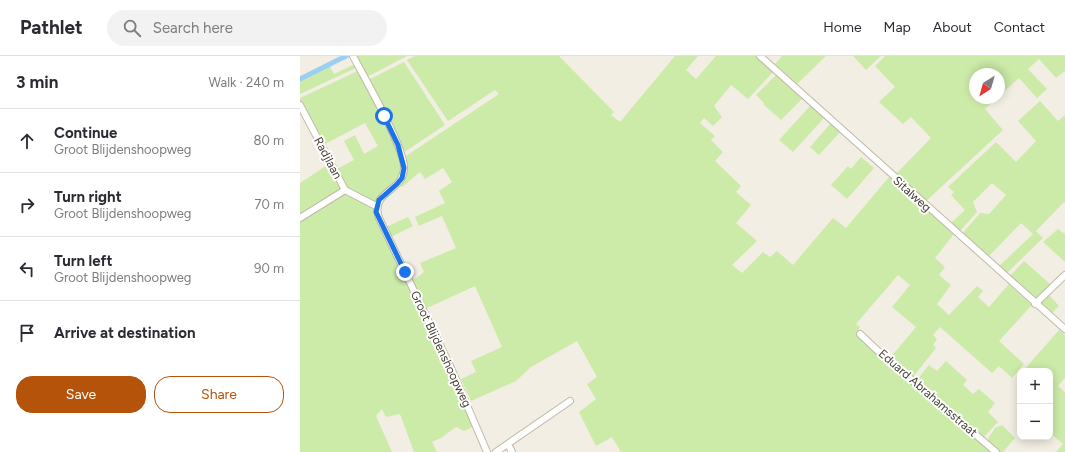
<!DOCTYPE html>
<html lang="en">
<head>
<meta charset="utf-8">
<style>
	:root { --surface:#fff; --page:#f2f2f3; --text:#2b2b33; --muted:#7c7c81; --line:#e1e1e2; --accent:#b45309 }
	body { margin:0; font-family:Figtree,sans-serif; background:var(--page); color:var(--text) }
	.controls { position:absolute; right:12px; bottom:12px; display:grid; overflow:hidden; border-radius:8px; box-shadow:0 2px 10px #0003 }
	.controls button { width:36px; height:36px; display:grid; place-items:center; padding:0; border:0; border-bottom:1px solid var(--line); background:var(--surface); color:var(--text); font:20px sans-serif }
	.compass { position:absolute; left:669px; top:12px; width:36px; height:36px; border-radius:50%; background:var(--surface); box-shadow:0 2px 10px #0003; rotate:217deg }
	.stop { position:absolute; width:12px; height:12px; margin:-9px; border:3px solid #1a73e8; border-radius:50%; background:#fff }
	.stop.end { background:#1a73e8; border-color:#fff; box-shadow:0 1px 4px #0008 }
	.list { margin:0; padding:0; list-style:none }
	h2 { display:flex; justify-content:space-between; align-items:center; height:52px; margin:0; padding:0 16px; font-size:17px }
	h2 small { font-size:13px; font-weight:400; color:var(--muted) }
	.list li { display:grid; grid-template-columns:26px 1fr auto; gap:12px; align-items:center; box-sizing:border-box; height:64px; padding:0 16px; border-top:1px solid var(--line) }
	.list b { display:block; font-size:15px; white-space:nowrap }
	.list p { margin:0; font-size:13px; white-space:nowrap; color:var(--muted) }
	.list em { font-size:13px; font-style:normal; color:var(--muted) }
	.actions { display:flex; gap:8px; padding:12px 16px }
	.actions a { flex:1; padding:9px 0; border:1px solid var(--accent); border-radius:16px; text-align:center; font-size:14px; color:var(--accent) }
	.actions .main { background:var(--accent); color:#fff }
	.icon { flex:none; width:22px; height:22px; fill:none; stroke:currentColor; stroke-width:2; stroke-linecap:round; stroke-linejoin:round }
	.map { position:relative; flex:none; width:765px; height:396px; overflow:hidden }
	header { display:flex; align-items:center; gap:24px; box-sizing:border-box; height:56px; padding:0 20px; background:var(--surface); border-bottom:1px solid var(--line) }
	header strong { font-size:19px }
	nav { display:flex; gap:22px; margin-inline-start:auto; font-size:14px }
	.search { width:280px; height:36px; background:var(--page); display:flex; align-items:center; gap:10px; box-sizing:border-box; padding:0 14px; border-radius:22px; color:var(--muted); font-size:15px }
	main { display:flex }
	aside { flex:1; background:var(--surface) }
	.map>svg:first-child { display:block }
	.green { fill:#cceaa8 }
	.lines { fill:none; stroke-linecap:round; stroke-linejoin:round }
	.canal { stroke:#9acff4; stroke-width:5 }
	.minor-casing { stroke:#c1b8a8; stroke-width:8 }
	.minor { stroke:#fff; stroke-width:6 }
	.route { stroke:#1a73e8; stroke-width:5 }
	.labels { text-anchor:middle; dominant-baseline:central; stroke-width:4; stroke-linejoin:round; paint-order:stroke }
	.street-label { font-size:12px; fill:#453e33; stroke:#fff }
</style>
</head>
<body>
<header>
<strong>Pathlet</strong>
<div class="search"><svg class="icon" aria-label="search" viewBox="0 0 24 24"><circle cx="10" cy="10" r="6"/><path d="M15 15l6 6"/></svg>Search here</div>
<nav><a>Home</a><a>Map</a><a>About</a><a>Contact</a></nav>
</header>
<main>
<aside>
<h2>3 min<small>Walk · 240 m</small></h2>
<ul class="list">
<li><svg class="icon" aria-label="ahead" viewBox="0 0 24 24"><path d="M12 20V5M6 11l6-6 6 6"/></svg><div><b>Continue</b><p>Groot Blijdenshoopweg</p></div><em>80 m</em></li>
<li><svg class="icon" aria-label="right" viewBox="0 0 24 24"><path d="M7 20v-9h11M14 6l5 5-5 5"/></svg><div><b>Turn right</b><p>Groot Blijdenshoopweg</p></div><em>70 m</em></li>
<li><svg class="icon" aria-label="left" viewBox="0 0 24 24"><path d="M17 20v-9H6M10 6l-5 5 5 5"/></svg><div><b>Turn left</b><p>Groot Blijdenshoopweg</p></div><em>90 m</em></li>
<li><svg class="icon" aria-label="arrive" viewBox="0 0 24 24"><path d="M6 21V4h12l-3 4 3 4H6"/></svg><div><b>Arrive at destination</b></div></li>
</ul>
<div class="actions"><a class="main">Save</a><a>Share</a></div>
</aside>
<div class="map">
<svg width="765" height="396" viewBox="0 0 765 396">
	<rect width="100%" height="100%" fill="#f3eee3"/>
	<!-- green -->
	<path class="green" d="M 56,0 L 107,0 L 67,21 Z
		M 115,0 L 259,0 L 314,56 L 311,59 L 320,66 L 375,0 L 398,0 L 386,14 L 396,23 L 416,0 L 458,0 L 474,15 L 448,43 L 431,29 L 414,50 L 422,61 L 413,70 L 404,62 L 400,67 L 415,80 L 411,84 L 423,96 L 415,105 L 441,130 L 436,136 L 451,149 L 436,167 L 457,185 L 432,209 L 442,217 L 463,196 L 470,201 L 477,195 L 493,209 L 533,162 L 546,172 L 589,121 L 654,178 L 635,202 L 645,211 L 639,219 L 651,229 L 637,248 L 649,259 L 677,230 L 683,235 L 678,241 L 689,251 L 709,228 L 732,249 L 699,285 L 724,308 L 712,322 L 699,310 L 692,317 L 640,271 L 633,279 L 637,283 L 633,289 L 636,292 L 613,321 L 590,302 L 616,271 L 592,251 L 610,229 L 598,219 L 556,268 L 560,271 L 556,277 L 693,396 L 321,396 L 312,381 L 296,390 L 279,356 L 296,343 L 287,328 L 297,321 L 277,285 L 231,311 L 216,325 L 171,345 L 161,323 L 176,316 L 171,305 L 202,291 L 175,230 L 125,253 L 112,225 L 124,216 L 120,207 L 156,192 L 142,160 L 119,170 L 115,161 L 145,147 L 139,135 L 152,126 L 143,112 L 125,123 L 120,116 L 102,131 L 100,129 C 106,119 109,112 106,100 L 199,38 L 195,34 L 148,65 L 107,4 Z
		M 482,0 L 526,0 L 497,28 L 475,8 Z
		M 553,0 L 581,0 L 566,14 Z
		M 585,0 L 765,0 L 765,15 L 756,22 L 739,3 L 728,13 L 747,33 L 737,42 L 719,22 L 699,40 L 699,18 L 675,18 L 675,42 L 697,42 L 685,53 L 703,74 L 625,146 L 595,119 L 631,82 L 611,61 L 603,68 L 579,46 L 595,31 L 575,10 Z
		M 104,6 L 145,69 L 106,95 L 103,94 L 68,24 Z
		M 55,8 L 56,12 L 0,38 L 0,23 L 29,9 L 34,18 Z
		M 58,15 L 100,98 C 106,121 93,129 77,143 L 76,147 L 48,133 L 37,113 L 54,104 L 44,85 L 55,79 L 64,98 L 78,90 L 65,67 L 23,89 L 0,46 L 0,42 Z
		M 476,19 L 502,43 L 481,64 L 463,48 L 464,47 L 456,39 Z
		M 740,45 L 758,65 L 765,59 L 765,147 L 764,146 L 736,175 L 743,182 L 706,218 L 698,211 L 733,178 L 721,167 L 688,201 L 662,178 L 680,157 L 689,158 L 706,139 L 692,127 L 673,146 L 677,156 L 659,176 L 650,168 L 665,154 L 651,139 L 654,136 L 648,131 L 696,86 L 716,106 L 736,85 L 718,65 Z
		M 511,49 L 524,62 L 493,96 L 479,84 Z
		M 531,67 L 541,75 L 519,99 L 510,91 Z
		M 561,101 L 574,112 L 547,143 L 531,129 L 548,110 L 551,113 Z
		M 29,108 L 43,133 L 0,161 L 0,127 Z
		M 46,136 L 74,152 L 74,159 L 175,370 L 164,375 L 156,371 L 141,382 L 132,386 L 137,396 L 114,396 L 100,358 L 86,361 L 82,353 L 76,360 L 92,396 L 0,396 L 0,165 Z
		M 108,161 L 113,170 L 91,181 L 86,171 Z
		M 758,173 L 765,178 L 765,206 L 743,186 Z
		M 724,205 L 750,228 L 749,232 L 737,244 L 734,244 L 709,221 Z
		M 748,238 L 759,250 L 751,258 L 740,248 Z
		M 759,274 L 765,279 L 765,322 L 758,330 L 765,336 L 765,396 L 756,396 L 763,388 L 750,377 L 750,371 L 753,367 L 750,364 L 750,315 L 723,315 Z
		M 646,305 L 667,324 L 663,329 L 673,338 L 679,333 L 695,347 L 688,356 L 698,366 L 683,382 L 616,325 L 629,309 L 637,315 Z
		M 702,369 L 715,382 L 703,396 L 699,396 L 688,387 L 688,383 L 695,372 Z"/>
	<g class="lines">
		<!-- canal -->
		<path class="canal" d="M 0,23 L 46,0"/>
		<defs>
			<path id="minor" d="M 53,0 C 64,21 105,92 104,112 C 103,137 70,134 79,162 L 151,312 L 187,396
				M 460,0 L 765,273
				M 0,49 L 45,134
				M 45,134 L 76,150
				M 0,162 L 45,134
				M 735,248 L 765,219
				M 560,278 L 579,296 L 696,396
				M 208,388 L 212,396
				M 196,396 L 270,345"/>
		</defs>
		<!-- minor casing -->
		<use href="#minor" class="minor-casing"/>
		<!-- minor -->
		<use href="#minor" class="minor"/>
	</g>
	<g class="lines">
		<!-- route -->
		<path class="route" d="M 84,60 L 98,89 L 104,112 L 102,122 L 97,128 L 79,144 L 76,156 L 105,216"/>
	</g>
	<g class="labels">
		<!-- street labels -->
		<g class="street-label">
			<text transform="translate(28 102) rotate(62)">Radjlaan</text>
			<text transform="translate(612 138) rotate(42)">Sitalweg</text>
			<text transform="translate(141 293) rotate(65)">Groot Blijdenshoopweg</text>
			<text transform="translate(628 337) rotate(41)">Eduard Abrahamsstraat</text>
		</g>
	</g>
</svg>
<div class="controls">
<button>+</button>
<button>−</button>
</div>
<svg class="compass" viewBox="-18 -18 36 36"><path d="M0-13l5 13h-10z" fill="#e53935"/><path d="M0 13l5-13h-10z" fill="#7c7c81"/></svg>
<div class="stop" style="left:84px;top:60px"></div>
<div class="stop end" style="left:105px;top:216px"></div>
</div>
</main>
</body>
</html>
